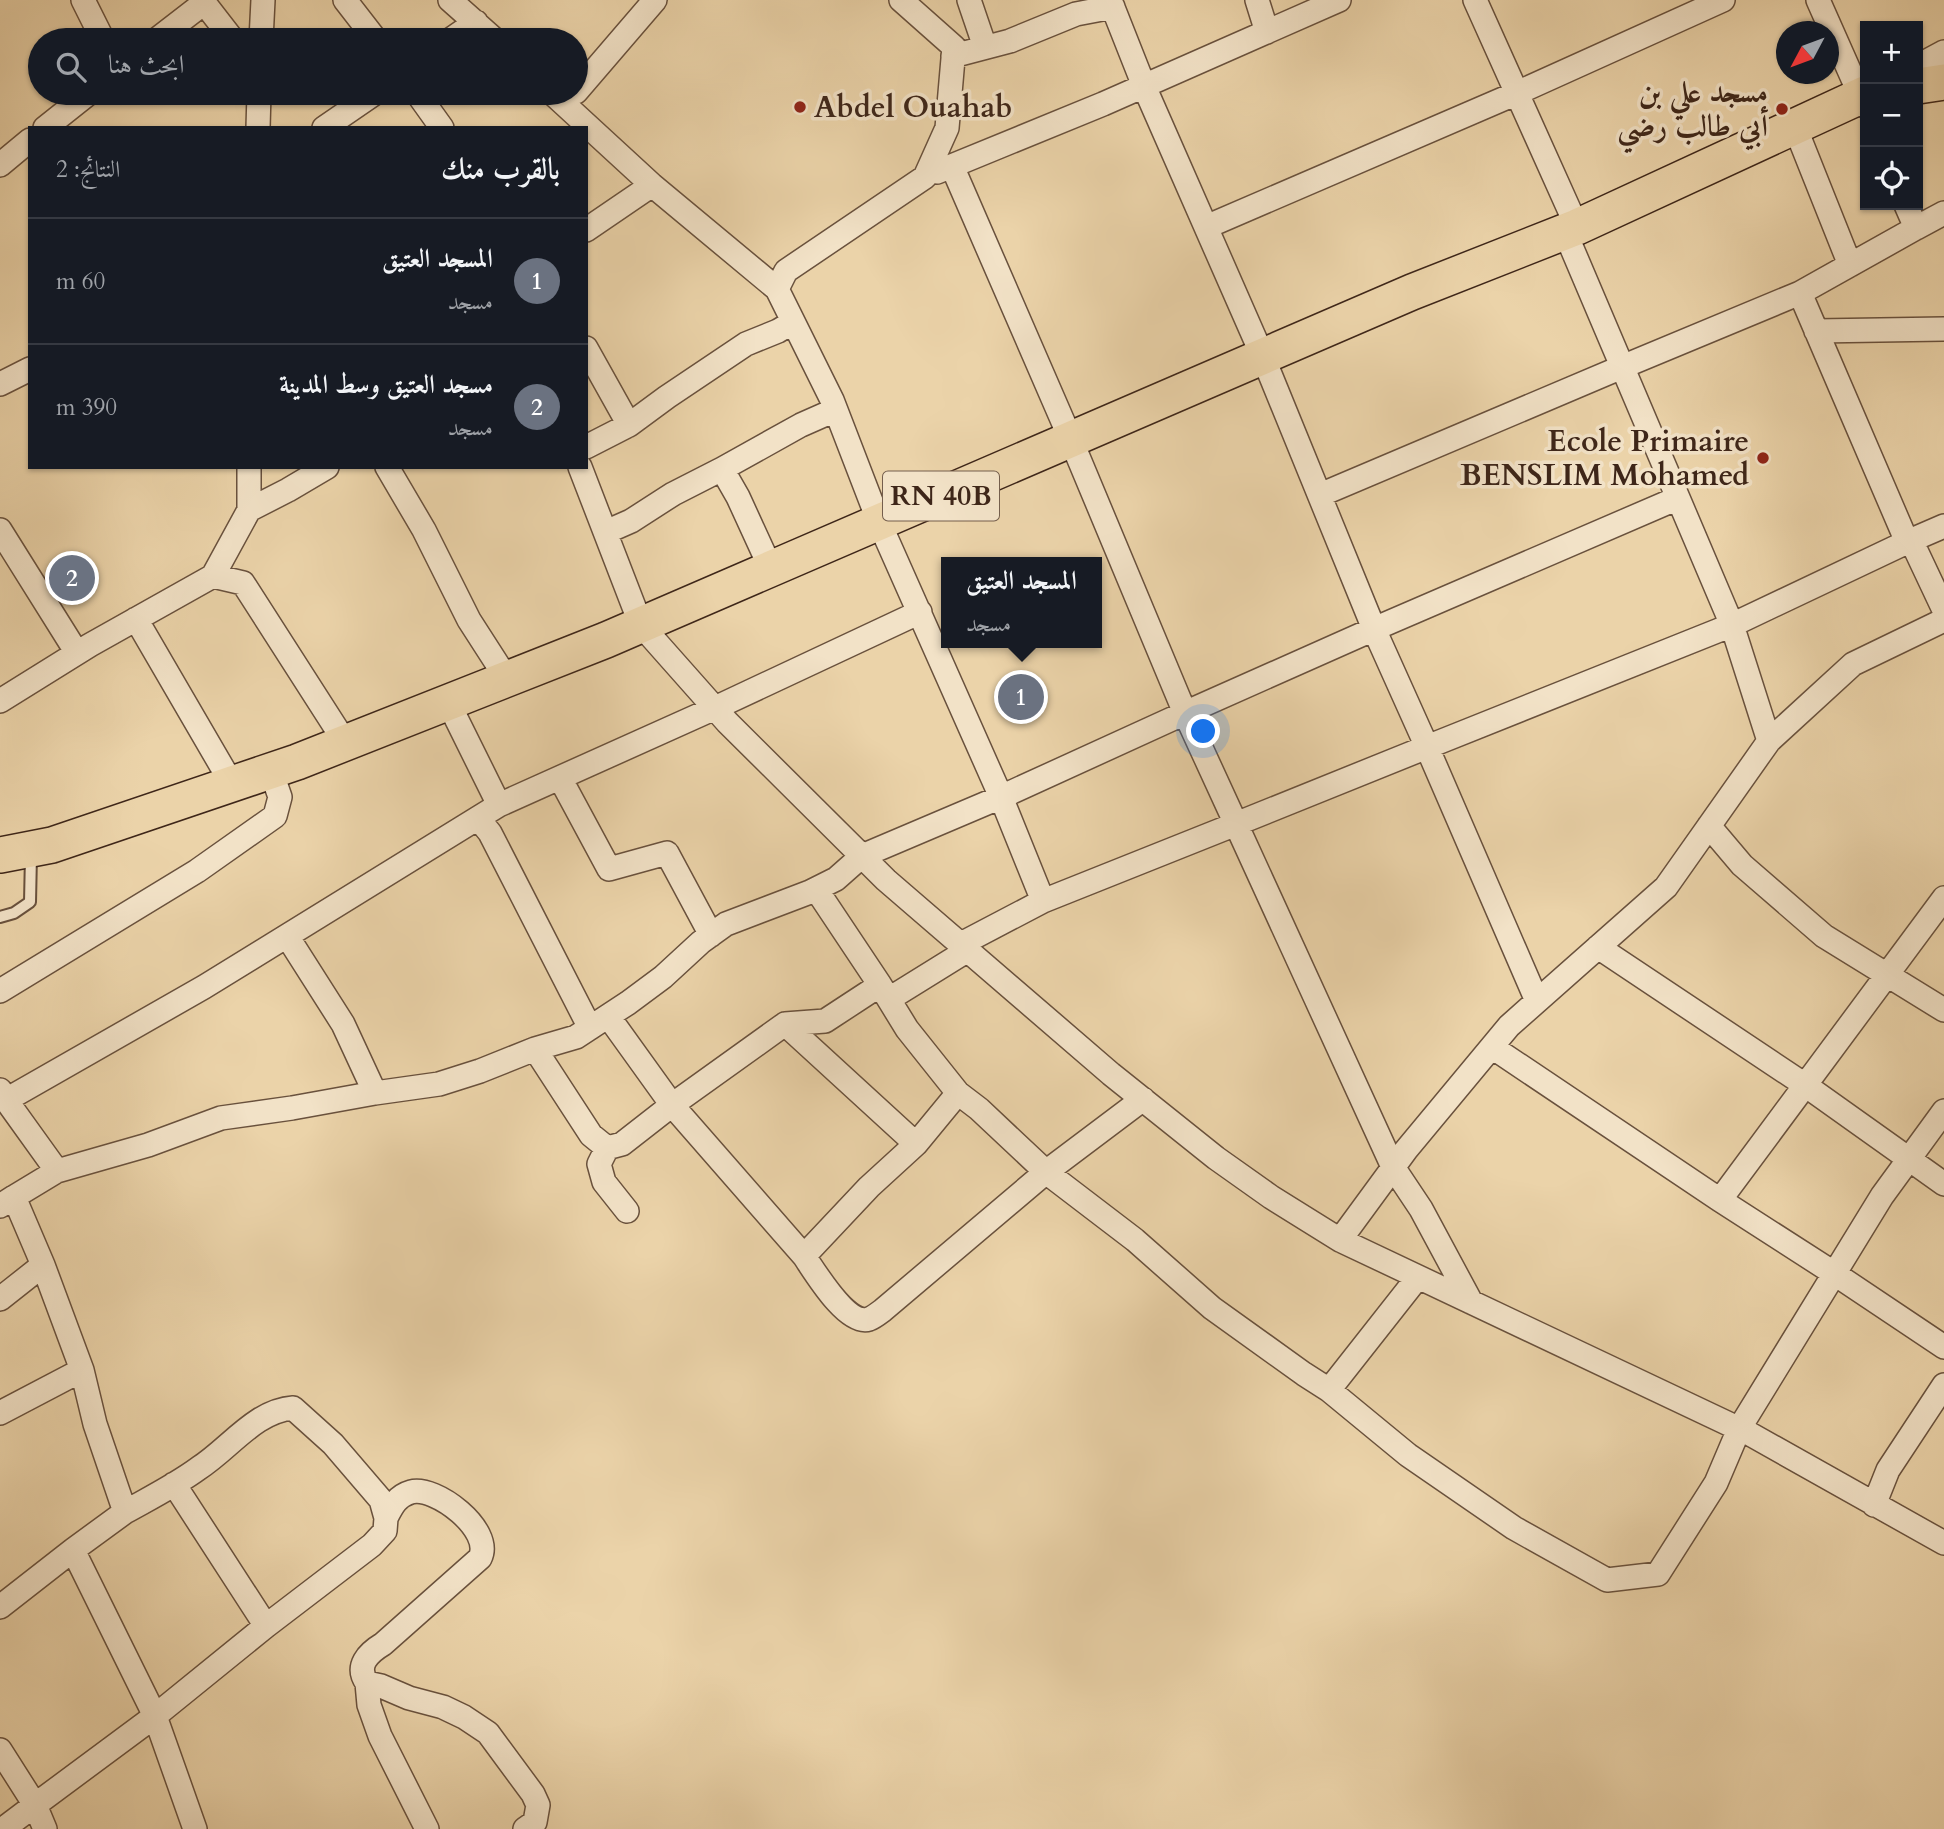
<!DOCTYPE html>
<html lang="ar">
<head>
<meta charset="utf-8">
<style>
	:root { --surface:#171b24; --page:#20242c; --text:#f1f3f6; --muted:#9ea1a6; --line:#363941; --accent:#2563eb }
	body { margin:0; font-family:Cardo,Amiri,serif; background:var(--page); color:var(--text); direction:rtl }
	.controls { position:absolute; right:21px; top:21px; display:grid; overflow:hidden; border-radius:0px; box-shadow:0 2px 5px #0004 }
	.controls button { width:63px; height:63px; display:grid; place-items:center; padding:0; border:0; border-bottom:2px solid var(--line); background:var(--surface); color:var(--text); font:35px sans-serif }
	.compass { position:absolute; left:1776px; top:21px; width:63px; height:63px; border-radius:50%; background:var(--surface); box-shadow:0 2px 5px #0004; rotate:229deg }
	.you { position:absolute; left:1204px; top:732px; width:24px; height:24px; margin:-18px; border:5px solid #fff; border-radius:50%; background:#1a73e8; box-shadow:0 0 0 10px #1a73e833 }
	.badge { display:grid; place-items:center; width:46px; height:46px; border-radius:50%; background:var(--accent); color:#fff; font-size:23px; font-weight:700 }
	.pin { position:absolute; translate:-50% -50%; border:4px solid #fff; box-shadow:0 2px 7px #0006 }
	.popup { position:absolute; left:941px; top:557px; width:161px; height:91px; box-sizing:border-box; display:grid; place-content:center; border-radius:0px; background:var(--surface); filter:drop-shadow(0 2px 5px #0005); font-size:23px; white-space:nowrap; color:var(--muted) }
	.popup b { font-size:26px; color:var(--text) }
	.popup::after { content:''; position:absolute; left:50%; top:100%; margin-left:-14px; border:14px solid transparent; border-top-color:var(--surface) }
	.list { margin:0; padding:0; list-style:none }
	h2 { display:flex; justify-content:space-between; align-items:center; height:91px; margin:0; padding:0 28px; font-size:30px }
	h2 small { font-size:23px; font-weight:400; color:var(--muted) }
	.list li { display:grid; grid-template-columns:46px 1fr auto; gap:21px; align-items:center; box-sizing:border-box; height:126px; padding:0 28px; border-top:2px solid var(--line) }
	.list b { display:block; font-size:26px; white-space:nowrap }
	.list p { margin:0; font-size:23px; white-space:nowrap; color:var(--muted) }
	.list em { font-size:23px; font-style:normal; color:var(--muted) }
	.icon { flex:none; width:38px; height:38px; fill:none; stroke:currentColor; stroke-width:2; stroke-linecap:round; stroke-linejoin:round }
	.map { position:relative; flex:none; width:1944px; height:1829px; overflow:hidden; direction:ltr }
	.search { position:absolute; background:var(--surface); box-shadow:0 2px 5px #0004; left:28px; top:28px; width:560px; height:77px; display:flex; align-items:center; gap:18px; box-sizing:border-box; padding:0 24px; border-radius:38px; color:var(--muted); font-size:26px }
	.panel { position:absolute; background:var(--surface); box-shadow:0 2px 5px #0004; left:28px; top:126px; width:560px; height:343px; border-radius:0px; direction:rtl }
	.map>svg:first-child { display:block }
	.lines { fill:none; stroke-linecap:round; stroke-linejoin:round }
	.lane-casing { stroke:#69513d; stroke-width:14 }
	.street-casing { stroke:#69513d; stroke-width:26 }
	.primary-casing { stroke:#3e2619; stroke-width:38 }
	.lane { stroke:#f2e2c7; stroke-width:10 }
	.street { stroke:#f2e2c7; stroke-width:23 }
	.primary { stroke:#ebd3a9; stroke-width:35 }
	.poi-dot { fill:#8f2418; stroke:#f2e2c7; stroke-width:2.5 }
	.labels { text-anchor:middle; dominant-baseline:central; stroke-width:7; stroke-linejoin:round; paint-order:stroke }
	.shield { fill:#f2e2c7; stroke:#745e4d; stroke-width:2 }
	.shield-label { font-size:28px; font-weight:bold; fill:#3e2619 }
	.poi-label { font-size:30px; font-weight:bold; fill:#3e2619; stroke:#f2e2c7; text-anchor:end }
</style>
</head>
<body>
<div class="map">
<svg width="1944" height="1829" viewBox="0 0 1944 1829">
	<rect width="100%" height="100%" fill="#ebd3a9"/>
	<filter id="stains"><feTurbulence type="fractalNoise" baseFrequency=".00286" numOctaves="4"/><feColorMatrix values="0 0 0 0 .2 0 0 0 0 .09 0 0 0 0 .02 0 0 0 .5 -.17"/></filter>
	<radialGradient id="worn" r=".72"><stop offset=".6" stop-color="#630" stop-opacity="0"/><stop offset="1" stop-color="#630" stop-opacity=".3"/></radialGradient>
	<g class="lines">
		<defs>
			<path id="lane" d="M 0,917 L 14,913 L 30,902 L 31,855"/>
			<path id="street" d="M 83,0 L 103,40
				M 202,0 L 233,40
				M 345,0 L 376,40
				M 450,0 L 495,40
				M 901,0 L 954,47 L 947,128 L 925,177 L 786,271 L 777,289 L 832,400 L 879,522 L 1001,797 L 1185,713 L 1071,440 L 952,166
				M 969,0 L 985,47
				M 1110,0 L 1144,86 L 1263,357 L 1374,629 L 1678,498
				M 1257,0 L 1267,32
				M 1475,0 L 1577,227
				M 1818,0 L 1865,106
				M 156,40 L 204,3
				M 261,40 L 263,0
				M 450,40 L 476,22
				M 953,56 L 1010,41 L 1076,14 L 1113,7
				M 1918,66 L 1944,52
				M 576,92 L 655,0
				M 417,93 L 442,128
				M 552,93 L 652,185 L 777,289
				M 1795,127 L 1850,265
				M 45,128 L 89,93
				M 258,128 L 259,93
				M 324,128 L 375,93
				M 0,165 L 30,140
				M 937,172 L 1103,104 L 1339,0
				M 1206,227 L 1517,93 L 1723,0
				M 1916,228 L 1944,213
				M 586,230 L 652,185
				M 1800,293 L 1916,228 L 1906,205
				M 1816,331 L 1944,329
				M 586,348 L 629,425 L 586,447
				M 0,384 L 30,369
				M 629,425 L 667,397 L 746,344 L 778,331 L 793,322
				M 387,467 L 424,530 L 469,620 L 507,679
				M 580,467 L 641,625 L 727,722 L 886,880 L 1111,1074 L 1216,1158 L 1271,1197 L 1340,1240 L 1750,1434 L 1944,1543
				M 1320,495 L 1622,367 L 1800,293 L 1907,542 L 1732,625 C 1676,494 1620,363 1565,232
				M 249,510 L 288,490 L 327,467
				M 0,530 L 77,653
				M 606,532 L 631,521 L 673,494 L 722,469
				M 1911,540 L 1944,610
				M 1907,542 L 1944,526
				M 771,569 L 738,497 L 722,469 L 801,425 L 835,410
				M 213,576 L 243,583 L 345,742
				M 136,619 L 232,784
				M 0,701 L 90,645 L 213,576 L 249,510 L 249,467
				M 448,702 L 499,805 L 715,708 L 920,612
				M 560,778 L 609,869 L 667,853 L 711,935
				M 478,818 L 490,833 L 590,1028
				M 1709,826 L 1742,865 L 1824,936 L 1944,1010
				M 1043,901 L 1236,824 L 1185,713 L 1374,629 L 1427,747 L 1236,824 L 1393,1167 L 1421,1209 L 1471,1302
				M 1598,947 L 1805,1085 L 1944,1184
				M 0,991 L 197,871 L 275,816 L 280,797 L 271,771
				M 889,999 L 968,950
				M 1537,1001 L 1427,747 L 1732,625 L 1769,741
				M 608,1016 L 672,1105 L 785,1024 L 825,1021 L 880,985 L 816,889
				M 785,1024 L 916,1144
				M 1492,1047 L 1720,1200 L 1835,1274 L 1944,1347
				M 535,1049 L 591,1135 L 607,1148 L 622,1144 L 672,1105 L 804,1256 L 869,1187 L 916,1144 L 958,1093 L 907,1029 L 880,985
				M 0,1090 L 6,1100 L 204,987 L 499,805
				M 375,1093 L 439,1084 L 480,1071 L 535,1049 L 576,1037 L 628,1003 L 663,977 L 701,942 L 726,924 L 810,892 L 836,879 L 862,856 L 1001,797 L 1043,901 L 961,944
				M 958,1093 L 979,1109 L 1046,1172 L 1143,1099
				M 6,1100 L 57,1171 L 14,1197
				M 607,1148 L 599,1164 L 604,1182 L 627,1211
				M 57,1171 L 148,1145 L 221,1118 L 292,1108 L 375,1093 L 343,1024 L 287,936
				M 1720,1200 L 1944,898
				M 0,1206 L 14,1197 L 43,1265 L 82,1370 L 95,1424 L 125,1512 L 73,1550 L 155,1716 L 35,1805 L 0,1750
				M 1340,1240 L 1406,1150 L 1509,1026 L 1666,887 L 1769,741 L 1853,664 L 1944,620
				M 804,1256 C 815,1272 847,1326 869,1319 C 874,1317 879,1313 883,1310 L 1046,1172 L 1135,1240 L 1212,1308 L 1304,1374 L 1329,1390 L 1418,1277
				M 0,1299 L 43,1265
				M 1329,1390 L 1408,1455 L 1514,1528 L 1607,1580 L 1658,1574 L 1716,1483 L 1739,1429 L 1882,1196 L 1944,1111
				M 0,1413 L 82,1370
				M 174,1484 L 266,1626
				M 1874,1505 L 1888,1470 L 1944,1385
				M 125,1512 C 150,1498 176,1485 199,1468 C 230,1448 255,1411 293,1408 L 333,1444 L 381,1500 L 386,1518 L 385,1531 L 372,1545 L 266,1626 L 155,1716 L 195,1829
				M 386,1518 C 392,1506 397,1496 411,1492 C 435,1485 494,1530 480,1558 L 383,1644 C 368,1653 355,1666 367,1683 L 381,1686 L 409,1698 L 443,1707 L 464,1717 L 488,1733 L 533,1794 L 538,1805 L 535,1822 L 525,1829
				M 0,1607 L 73,1550
				M 367,1683 L 369,1705 L 380,1736 L 427,1829
				M 3,1829 L 35,1805 L 45,1829"/>
			<path id="primary" d="M 1918,86 L 1944,82
				M 0,855 L 52,845 L 297,762 L 606,640 L 1412,292 L 1577,227 L 1865,94"/>
		</defs>
		<!-- lane casing -->
		<use href="#lane" class="lane-casing"/>
		<!-- street casing -->
		<use href="#street" class="street-casing"/>
		<!-- primary casing -->
		<use href="#primary" class="primary-casing"/>
		<!-- lane -->
		<use href="#lane" class="lane"/>
		<!-- street -->
		<use href="#street" class="street"/>
		<!-- primary -->
		<use href="#primary" class="primary"/>
	</g>
	<!-- markers -->
	<g class="poi-dot">
		<circle cx="800" cy="107" r="7"/>
		<circle cx="1782" cy="109" r="7"/>
		<circle cx="1763" cy="458" r="7"/>
	</g>
	<g class="labels">
		<!-- shield labels -->
		<rect class="shield" x="883" y="471.5" width="116" height="49" rx="5"/>
		<g class="shield-label">
			<text x="941" y="496">RN 40B</text>
		</g>
		<!-- poi labels -->
		<g class="poi-label">
			<text x="1768" y="92">مسجد علي بن<tspan x="1768" dy="34">أبي طالب رضي</tspan></text>
			<text x="814" y="107" text-anchor="start">Abdel Ouahab</text>
			<text x="1749" y="441">Ecole Primaire<tspan x="1749" dy="34">BENSLIM Mohamed</tspan></text>
		</g>
	</g>
	<rect width="100%" height="100%" filter="url(#stains)"/>
	<rect width="100%" height="100%" fill="url(#worn)"/>
</svg>
<div class="controls">
<button>+</button>
<button>−</button>
<button><svg class="icon" aria-label="locate" viewBox="0 0 24 24"><circle cx="12" cy="12" r="6"/><path d="M12 2v4M12 18v4M2 12h4M18 12h4"/></svg></button>
</div>
<svg class="compass" viewBox="-18 -18 36 36"><path d="M0-13l5 13h-10z" fill="#e53935"/><path d="M0 13l5-13h-10z" fill="#9ea1a6"/></svg>
<div class="you"></div>
<div class="pin badge" style="left:1021px;top:697px;background:#6b7280">1</div>
<div class="popup"><b>المسجد العتيق</b>مسجد</div>
<div class="pin badge" style="left:72px;top:578px;background:#6b7280">2</div>
<div class="search"><svg class="icon" aria-label="search" viewBox="0 0 24 24"><circle cx="10" cy="10" r="6"/><path d="M15 15l6 6"/></svg>ابحث هنا</div>
<section class="panel">
<h2>بالقرب منك<small>النتائج: 2</small></h2>
<ul class="list">
<li><span class="badge" style="background:#6b7280">1</span><div><b>المسجد العتيق</b><p>مسجد</p></div><em>60 m</em></li>
<li><span class="badge" style="background:#6b7280">2</span><div><b>مسجد العتيق وسط المدينة</b><p>مسجد</p></div><em>390 m</em></li>
</ul>
</section>
</div>
</body>
</html>
